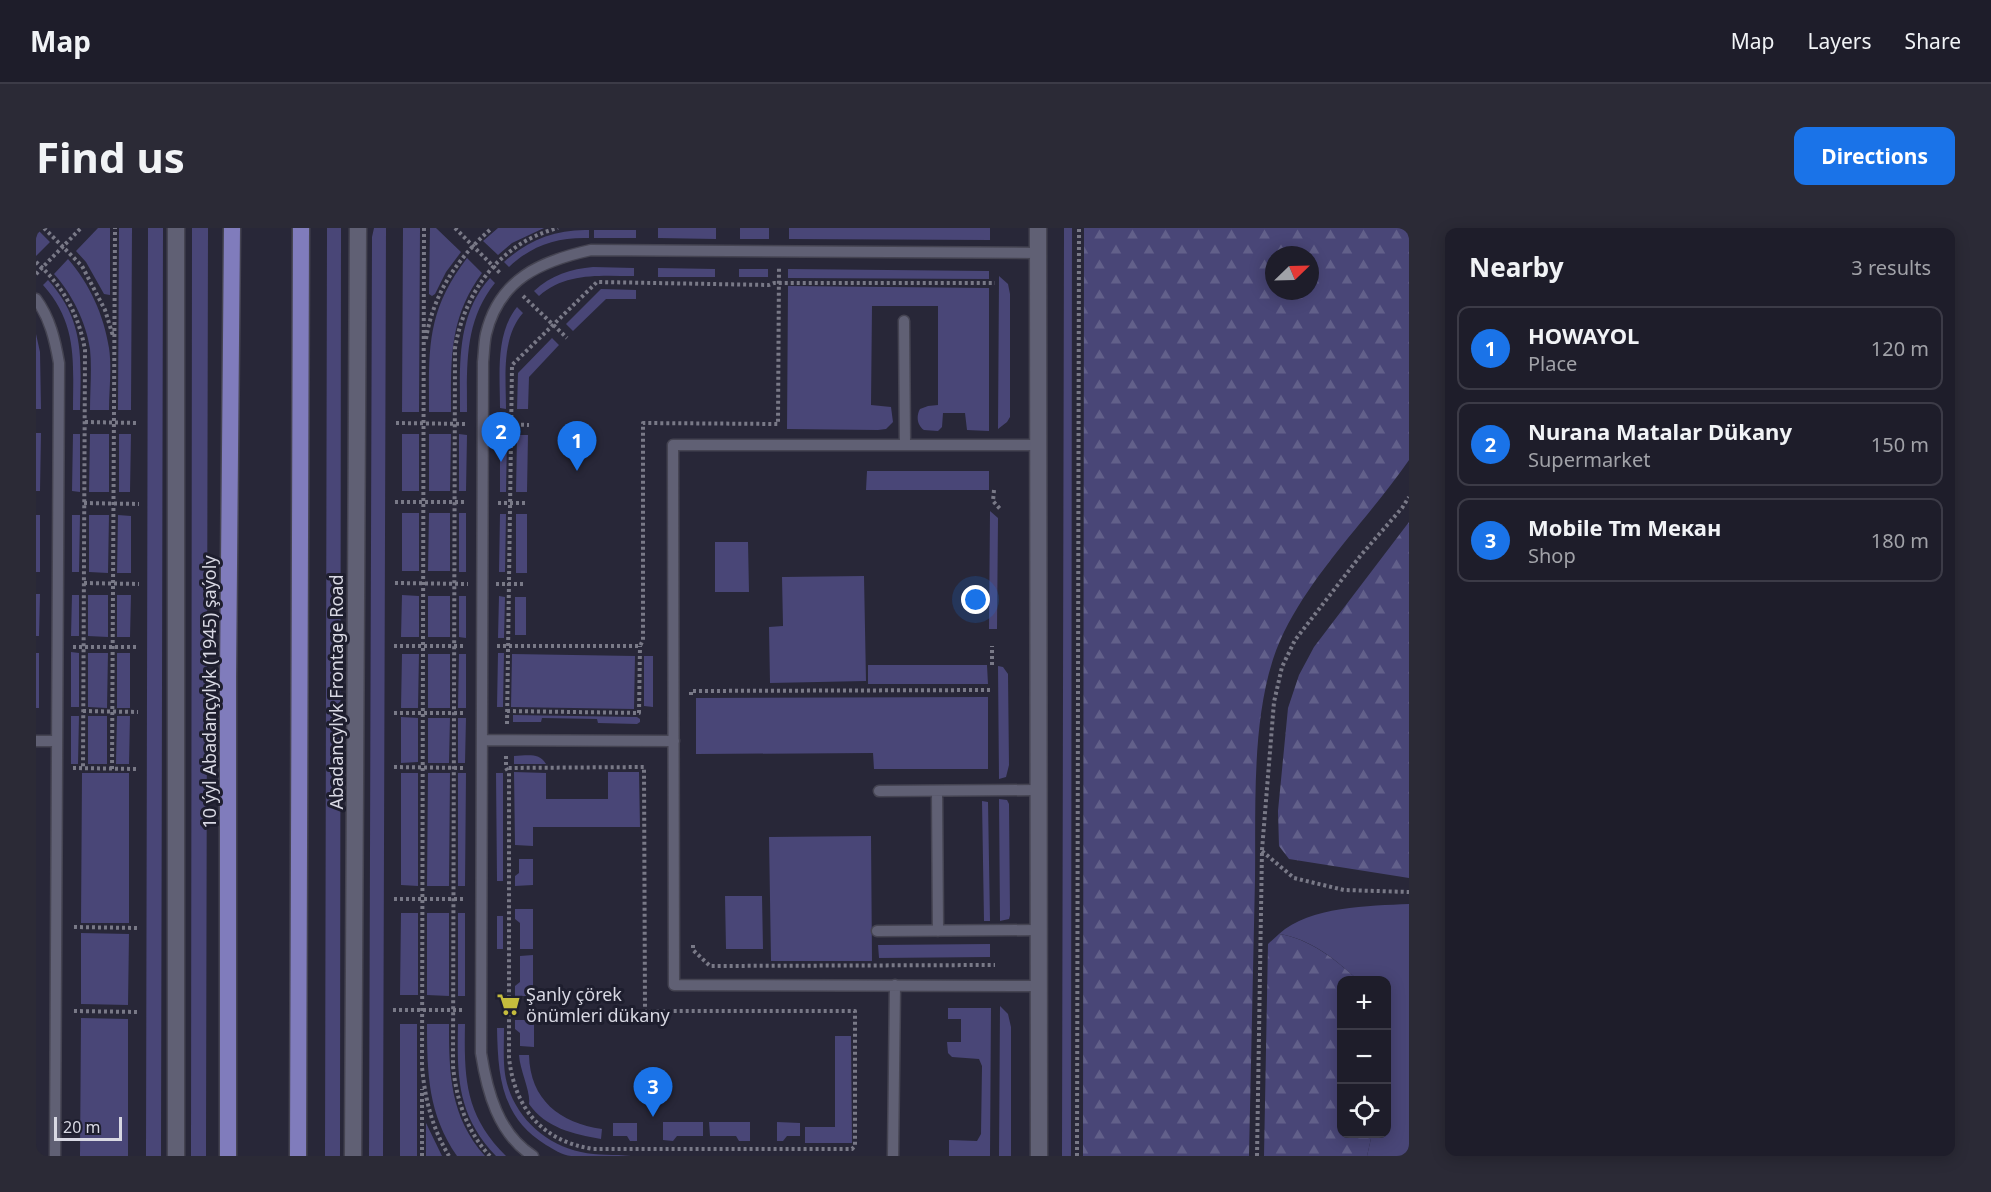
<!DOCTYPE html>
<html lang="en">
<head>
<meta charset="utf-8">
<style>
	:root { --surface:#1e1d2a; --page:#2b2a36; --text:#f1f3f6; --muted:#a1a2a8; --line:#3c3b47; --accent:#1a73e8 }
	body { margin:0; font-family:"Noto Sans",sans-serif; background:var(--page); color:var(--text) }
	.controls { position:absolute; right:18px; bottom:18px; display:grid; overflow:hidden; border-radius:12px; box-shadow:0 3px 15px #0003 }
	.controls button { width:54px; height:54px; display:grid; place-items:center; padding:0; border:0; border-bottom:2px solid var(--line); background:var(--surface); color:var(--text); font:30px sans-serif }
	.compass { position:absolute; left:1229px; top:18px; width:54px; height:54px; border-radius:50%; background:var(--surface); box-shadow:0 3px 15px #0003; rotate:67deg }
	.scale { position:absolute; left:18px; bottom:15px; width:68px; box-sizing:border-box; padding-left:6px; border:3px solid #d8d8e3; border-top:0; font-size:16px; line-height:21px; white-space:nowrap; color:#d8d8e3; -webkit-text-stroke:4px #1e1e2e; paint-order:stroke }
	.you { position:absolute; left:940px; top:372px; width:21px; height:21px; margin:-15px; border:4px solid #fff; border-radius:50%; background:#1a73e8; box-shadow:0 0 0 9px #1a73e833 }
	.badge { display:grid; place-items:center; width:39px; height:39px; border-radius:50%; background:var(--accent); color:#fff; font-size:20px; font-weight:700 }
	.pin { position:absolute; translate:-50% -50px; filter:drop-shadow(0 2px 3px #0008) }
	.pin::after { content:''; position:absolute; top:32px; width:21px; height:18px; background:inherit; clip-path:polygon(0 0,100% 0,50% 100%) }
	.list { margin:0; padding:0; list-style:none }
	h2 { display:flex; justify-content:space-between; align-items:center; height:78px; margin:0; padding:0 24px; font-size:26px }
	h2 small { font-size:20px; font-weight:400; color:var(--muted) }
	.list li { display:grid; grid-template-columns:39px 1fr auto; gap:18px; align-items:center; box-sizing:border-box; height:84px; margin:0 12px 12px; padding:0 12px; border:2px solid var(--line); border-radius:12px }
	.list b { display:block; font-size:22px; white-space:nowrap }
	.list p { margin:0; font-size:20px; white-space:nowrap; color:var(--muted) }
	.list em { font-size:20px; font-style:normal; color:var(--muted) }
	.icon { flex:none; width:33px; height:33px; fill:none; stroke:currentColor; stroke-width:2; stroke-linecap:round; stroke-linejoin:round }
	.map { position:relative; flex:none; width:1373px; height:928px; overflow:hidden; border-radius:12px }
	header { display:flex; align-items:center; gap:36px; box-sizing:border-box; height:84px; padding:0 30px; background:var(--surface); border-bottom:2px solid var(--line) }
	header strong { font-size:28px }
	nav { display:flex; gap:33px; margin-inline-start:auto; font-size:21px }
	.intro { display:flex; align-items:center; justify-content:space-between; box-sizing:border-box; height:144px; padding:0 36px }
	h1 { margin:0; font-size:42px }
	.button { padding:15px 27px; border-radius:12px; background:var(--accent); color:#fff; font-size:21px; font-weight:700 }
	main { display:flex; gap:36px; padding:0 36px }
	aside { flex:1; background:var(--surface); border-radius:12px; box-shadow:0 3px 15px #0003 }
	.map>svg:first-child { display:block }
	.green { fill:#494677 }
	.forest { fill:url(#forest-firs); fill-rule:evenodd }
	.lines { fill:none; stroke-linecap:round; stroke-linejoin:round }
	.service-casing { stroke:#454452; stroke-width:13 }
	.minor-casing { stroke:#454452; stroke-width:19 }
	.primary-casing { stroke:#454452; stroke-width:19 }
	.path { stroke:#797987; stroke-width:4; stroke-dasharray:3 3; stroke-linecap:butt }
	.service { stroke:#606074; stroke-width:10 }
	.minor { stroke:#606074; stroke-width:16 }
	.primary { stroke:#807cbc; stroke-width:16 }
	.labels { text-anchor:middle; dominant-baseline:central; stroke-width:6; stroke-linejoin:round; paint-order:stroke }
	.street-label { font-size:18px; fill:#d8d8e3; stroke:#1e1e2e }
	.poi-label { font-size:18px; fill:#d8d8e3; stroke:#1e1e2e; text-anchor:start }
</style>
</head>
<body>
<header>
<strong>Map</strong>
<nav><a>Map</a><a>Layers</a><a>Share</a></nav>
</header>
<div class="intro"><h1>Find us</h1><a class="button">Directions</a></div>
<main>
<div class="map">
<svg width="1373" height="928" viewBox="0 0 1373 928">
	<defs>
		<pattern id="forest-firs" width="22" height="20" patternUnits="userSpaceOnUse" patternTransform="scale(1.5)"><rect width="22" height="20" fill="#494677"/><path d="M5 1l3.5 6h-7zM16 11l3.5 6h-7z" fill="#62608a"/></pattern>
	</defs>
	<rect width="100%" height="100%" fill="#282738"/>
	<!-- green -->
	<path class="green" d="M 0,0 L 14,14 L 0,28 Z
		M 62,0 L 74,0 L 74,67 L 68,66 L 50,34 L 40,23 Z
		M 83,0 L 96,0 L 95,182 L 82,182 Z
		M 112,0 L 127,0 L 125,928 L 110,928 Z
		M 156,0 L 172,0 L 170,928 L 155,928 Z
		M 291,0 L 305,0 L 304,928 L 289,928 Z
		M 338,0 L 350,0 L 347,928 L 333,928 L 336,9 Z
		M 367,0 L 384,0 L 383,184 L 366,184 Z
		M 394,0 L 400,0 L 425,24 L 410,44 L 399,66 L 396,68 L 393,66 Z
		M 462,0 L 508,0 L 476,15 L 462,27 L 447,13 Z
		M 622,0 L 680,0 L 680,11 L 622,10 Z
		M 704,0 L 733,0 L 733,11 L 704,11 Z
		M 753,0 L 954,0 L 954,12 L 753,11 Z
		M 1028,0 L 1036,0 L 1035,928 L 1026,928 Z
		M 553,2 L 553,10 C 522,9 496,17 473,39 L 468,34 C 492,12 520,1 553,2 Z
		M 558,2 L 600,2 L 600,10 L 558,10 Z
		M 431,30 L 446,45 C 413,90 415,131 415,184 L 393,184 C 393,120 390,84 431,30 Z
		M 32,31 C 54,56 68,88 73,120 C 76,140 73,162 73,182 L 54,182 C 54,162 56,141 54,121 C 50,94 36,66 18,46 Z
		M 557,39 L 598,40 L 598,48 C 564,48 530,44 503,68 L 498,63 C 515,47 535,41 557,39 Z
		M 622,40 L 679,41 L 679,49 L 622,49 Z
		M 703,41 L 732,41 L 732,49 L 703,49 Z
		M 752,41 L 953,43 L 953,51 L 752,50 Z
		M 963,48 L 972,56 L 974,66 L 974,189 L 971,194 L 962,201 Z
		M 454,50 L 459,55 C 428,93 431,138 431,184 L 424,184 C 424,137 420,88 454,50 Z
		M 12,52 C 49,93 45,130 44,182 L 37,182 C 37,134 42,96 7,57 Z
		M 752,58 L 953,60 L 953,203 L 931,202 L 929,185 L 907,185 L 906,199 L 902,203 L 888,202 C 881,197 880,188 884,181 L 892,178 L 902,177 L 902,78 L 836,78 L 835,177 L 855,179 L 857,194 L 850,201 L 842,202 L 751,201 Z
		M 565,61 L 600,62 L 600,71 L 570,71 L 537,103 L 530,96 Z
		M 481,79 L 487,85 C 465,110 470,149 470,181 L 464,180 C 464,148 459,106 481,79 Z
		M 0,106 L 4,124 L 5,181 L 0,181 Z
		M 516,110 L 523,117 L 493,149 L 492,181 L 481,181 L 482,145 Z
		M 0,205 L 5,205 L 4,263 L 0,263 Z
		M 37,206 L 44,206 L 44,264 L 36,263 Z
		M 54,206 L 73,206 L 73,264 L 53,264 Z
		M 83,206 L 95,206 L 94,264 L 83,264 Z
		M 366,206 L 383,206 L 383,263 L 366,263 Z
		M 393,206 L 415,206 L 414,263 L 393,263 Z
		M 423,206 L 431,207 L 430,263 L 423,263 Z
		M 464,207 L 471,207 L 470,264 L 464,264 Z
		M 481,207 L 492,207 L 491,264 L 480,264 Z
		M 831,243 L 953,243 L 953,262 L 830,262 Z
		M 954,283 L 962,290 L 961,401 L 953,401 Z
		M 366,285 L 383,285 L 383,343 L 366,343 Z
		M 393,285 L 414,285 L 414,343 L 392,343 Z
		M 423,285 L 430,285 L 430,344 L 423,344 Z
		M 464,286 L 470,286 L 469,344 L 463,344 Z
		M 480,286 L 491,286 L 491,345 L 480,345 Z
		M 0,287 L 4,287 L 4,344 L 0,344 Z
		M 36,287 L 44,287 L 43,344 L 36,344 Z
		M 53,287 L 73,287 L 72,345 L 53,344 Z
		M 82,287 L 95,288 L 95,345 L 81,345 Z
		M 679,314 L 712,314 L 713,364 L 679,364 Z
		M 828,348 L 830,453 L 734,455 L 733,399 L 747,398 L 746,349 Z
		M 0,366 L 4,366 L 3,408 L 0,408 Z
		M 36,367 L 43,367 L 43,408 L 35,408 Z
		M 52,367 L 72,367 L 72,409 L 52,408 Z
		M 81,367 L 95,367 L 94,409 L 81,409 Z
		M 366,367 L 383,368 L 383,409 L 365,409 Z
		M 392,368 L 414,368 L 414,409 L 392,409 Z
		M 423,368 L 430,368 L 430,410 L 423,409 Z
		M 463,368 L 469,369 L 468,410 L 462,410 Z
		M 479,369 L 490,369 L 490,407 L 479,407 Z
		M 35,424 L 43,425 L 43,479 L 35,479 Z
		M 0,425 L 3,425 L 3,480 L 0,480 Z
		M 52,425 L 72,425 L 71,480 L 52,479 Z
		M 81,425 L 94,425 L 94,480 L 81,480 Z
		M 462,425 L 468,425 L 467,479 L 461,479 Z
		M 366,426 L 383,426 L 382,480 L 365,480 Z
		M 392,426 L 414,426 L 414,480 L 392,480 Z
		M 423,426 L 430,426 L 430,480 L 422,480 Z
		M 476,426 L 599,428 L 598,481 L 475,479 Z
		M 608,428 L 617,428 L 617,479 L 608,478 Z
		M 832,437 L 951,437 L 952,456 L 832,456 Z
		M 962,438 L 967,439 L 972,446 L 973,537 L 970,549 L 963,551 Z
		M 952,469 L 952,541 L 838,541 L 837,525 L 660,526 L 660,470 Z
		M 477,487 L 601,489 L 604,491 L 604,494 L 601,496 L 562,495 L 561,491 L 506,490 L 505,494 L 477,494 Z
		M 35,488 L 43,488 L 42,536 L 35,536 Z
		M 52,488 L 71,488 L 71,536 L 52,536 Z
		M 81,488 L 94,488 L 93,536 L 80,536 Z
		M 365,489 L 382,490 L 382,534 L 365,535 Z
		M 392,490 L 414,490 L 413,535 L 392,535 Z
		M 422,490 L 430,490 L 429,535 L 422,535 Z
		M 478,528 C 490,528 503,524 510,536 L 478,536 Z
		M 478,544 L 510,545 L 510,571 L 572,571 L 572,544 L 603,544 L 604,599 L 497,599 L 497,618 L 479,617 Z
		M 46,545 L 93,545 L 93,695 L 45,695 Z
		M 365,545 L 382,545 L 382,658 L 365,657 Z
		M 392,545 L 414,545 L 413,658 L 391,658 Z
		M 422,545 L 430,545 L 429,658 L 422,658 Z
		M 460,545 L 467,545 L 467,653 L 461,653 Z
		M 963,571 L 971,572 L 973,576 L 974,687 L 973,691 L 964,693 Z
		M 946,573 L 952,574 L 954,693 L 948,693 Z
		M 835,608 L 836,733 L 735,733 L 733,609 Z
		M 483,631 L 497,631 L 497,657 L 479,658 L 479,648 L 483,645 Z
		M 689,668 L 726,668 L 727,721 L 690,721 Z
		M 1373,676 L 1373,928 L 1331,928 L 1336,906 L 1350,906 L 1350,752 L 1322,752 C 1299,731 1275,711 1243,706 C 1274,678 1333,678 1373,676 Z
		M 479,681 L 497,681 L 497,721 L 484,721 L 484,695 L 479,691 Z
		M 365,685 L 382,685 L 382,767 L 364,767 Z
		M 391,685 L 413,685 L 413,768 L 391,767 Z
		M 422,685 L 429,685 L 429,768 L 422,768 Z
		M 461,688 L 467,688 L 467,721 L 461,721 Z
		M 45,705 L 93,706 L 92,777 L 45,776 Z
		M 954,716 L 954,729 L 843,730 L 842,717 Z
		M 497,727 L 497,768 L 479,768 L 479,758 L 484,754 L 484,728 Z
		M 964,778 L 972,786 L 975,799 L 975,928 L 963,928 Z
		M 912,780 L 955,780 L 954,928 L 913,928 L 913,912 L 941,913 L 945,906 L 946,838 L 943,831 L 916,829 L 912,825 L 911,814 L 925,814 L 925,791 L 912,791 Z
		M 45,790 L 92,791 L 92,928 L 44,928 Z
		M 479,792 L 498,792 L 498,819 L 484,818 L 484,805 L 479,801 Z
		M 364,796 L 381,796 L 381,928 L 364,928 Z
		M 391,796 L 413,796 C 413,846 414,889 449,928 L 421,928 C 392,886 391,845 391,796 Z
		M 422,796 L 429,796 C 428,851 429,887 470,928 L 460,928 C 421,887 421,849 422,796 Z
		M 461,800 L 468,800 C 468,815 467,831 469,846 C 475,885 507,916 545,924 C 561,928 579,926 595,928 C 576,928 554,928 535,928 C 526,927 517,921 510,917 C 465,889 462,848 461,800 Z
		M 799,808 L 815,808 L 816,915 L 769,915 L 769,899 L 799,899 Z
		M 483,827 L 493,827 C 494,872 524,895 566,901 L 565,911 C 537,906 510,900 493,876 C 495,864 484,843 483,827 Z
		M 627,894 L 667,894 L 667,908 L 641,908 L 637,913 L 627,912 Z
		M 673,894 L 714,894 L 714,913 L 703,913 L 700,908 L 674,908 Z
		M 741,894 L 764,895 L 764,908 L 751,908 L 747,913 L 741,913 Z
		M 390,895 L 406,928 L 390,928 Z
		M 577,895 L 601,895 L 601,913 L 594,913 L 591,908 L 577,908 Z"/>
	<!-- forest -->
	<path class="forest" d="M 1048,0 L 1373,0 L 1373,232 C 1333,290 1280,340 1248,404 C 1214,473 1220,575 1219,651 C 1217,743 1215,836 1213,928 L 1047,928 ZM 1238,27 L 1274,27 L 1274,63 L 1238,63 Z
		M 1373,294 L 1373,650 L 1253,631 L 1243,618 L 1242,583 L 1252,480 L 1263,447 L 1278,419 Z
		M 1243,706 C 1274,711 1299,731 1322,752 L 1306,752 L 1306,906 L 1336,906 L 1331,928 L 1228,928 L 1232,716 Z"/>
	<g class="lines">
		<defs>
			<path id="service" d="M 0,71 C 14,90 19,112 23,135 L 19,928
				M 868,93 L 869,217
				M 1002,217 L 637,217 L 638,757 L 1002,758
				M 446,512 L 638,513
				M 0,513 L 21,513
				M 843,563 L 1001,562
				M 901,563 L 902,703
				M 841,703 L 1002,702
				M 497,928 C 462,906 451,863 445,825 L 447,134 C 448,125 448,115 450,106 C 463,51 505,33 555,22 L 1002,25
				M 857,928 L 859,757"/>
			<path id="minor" d="M 140,0 L 140,928
				M 1002,0 L 1003,928
				M 317,928 L 322,0"/>
			<path id="primary" d="M 192,928 L 192,450 L 196,0
				M 262,928 L 265,0"/>
		</defs>
		<!-- service casing -->
		<use href="#service" class="service-casing"/>
		<!-- minor casing -->
		<use href="#minor" class="minor-casing"/>
		<!-- primary casing -->
		<use href="#primary" class="primary-casing"/>
		<!-- path -->
		<path class="path" d="M 8,0 L 46,38 L 69,82 L 77,108
			M 388,0 L 386,839 C 389,871 396,900 413,928
			M 419,0 L 465,46
			M 0,34 C 27,58 43,87 49,122 L 47,541
			M 0,46 L 45,0
			M 487,68 L 531,110
			M 390,111 C 397,66 422,29 456,0
			M 49,194 L 103,195
			M 360,195 L 432,196
			M 461,196 L 493,197
			M 958,262 L 957,273 L 965,282
			M 359,274 L 430,274
			M 48,275 L 103,276
			M 462,275 L 491,275
			M 48,355 L 103,356
			M 359,355 L 432,356
			M 460,356 L 490,356
			M 358,418 L 430,418
			M 461,418 L 604,418 L 607,412 L 607,195 L 742,196 L 743,39
			M 37,419 L 103,419
			M 956,437 L 956,418
			M 655,467 L 655,463 L 957,462
			M 47,483 L 102,484
			M 471,483 L 603,485 L 604,418
			M 358,485 L 430,485
			M 471,496 L 476,137 L 561,54 L 733,57 L 738,55 L 959,55
			M 470,528 L 470,540 L 473,545 L 473,830 C 479,881 506,913 557,921 L 816,921 L 819,918 L 819,783 L 609,783 L 608,539 L 470,540
			M 358,539 L 429,540
			M 37,540 L 102,541
			M 76,541 L 79,0
			M 1226,623 L 1258,650 L 1308,662 L 1373,664
			M 358,671 L 429,671
			M 38,699 L 101,700
			M 657,717 L 657,722 L 674,738 L 959,737
			M 357,782 L 429,782
			M 38,783 L 101,784
			M 386,928 L 386,861
			M 454,928 C 431,904 420,871 417,838 L 419,120 C 429,63 464,15 522,0
			M 1041,928 L 1043,0
			M 1221,928 L 1226,622 L 1238,474 L 1246,439 L 1259,412 L 1325,327 L 1366,280 L 1373,269"/>
		<!-- service -->
		<use href="#service" class="service"/>
		<!-- minor -->
		<use href="#minor" class="minor"/>
		<!-- primary -->
		<use href="#primary" class="primary"/>
	</g>
	<!-- icons -->
	<defs>
		<symbol id="supermarket-bare" viewBox="-9 -9 18 18"><path d="M-6-5.5h2.5l.6 2H6L4.5 2H-2.5L-4.4-4H-6ZM-1.5 3.2a1.3 1.3 0 1 0 .1 0ZM3 3.2a1.3 1.3 0 1 0 .1 0Z" fill="#c5bc3d" stroke="#1e1e2e" stroke-width="2.5" paint-order="stroke"/></symbol>
	</defs>
	<g fill-rule="evenodd">
		<use href="#supermarket-bare" x="456" y="760" width="33" height="33"/>
	</g>
	<g class="labels">
		<!-- street labels -->
		<g class="street-label">
			<text transform="translate(173 464) rotate(-90)">10 ýyl Abadançylyk (1945) şaýoly</text>
			<text transform="translate(300 464) rotate(-90)">Abadancylyk Frontage Road</text>
		</g>
		<!-- poi labels -->
		<g class="poi-label">
			<text x="490" y="766">Şanly çörek<tspan x="490" dy="21">önümleri dükany</tspan></text>
		</g>
	</g>
</svg>
<div class="controls">
<button>+</button>
<button>−</button>
<button><svg class="icon" aria-label="locate" viewBox="0 0 24 24"><circle cx="12" cy="12" r="6"/><path d="M12 2v4M12 18v4M2 12h4M18 12h4"/></svg></button>
</div>
<svg class="compass" viewBox="-18 -18 36 36"><path d="M0-13l5 13h-10z" fill="#e53935"/><path d="M0 13l5-13h-10z" fill="#a1a2a8"/></svg>
<div class="scale">20 m</div>
<div class="you"></div>
<div class="pin badge" style="left:541px;top:243px">1</div>
<div class="pin badge" style="left:465px;top:234px">2</div>
<div class="pin badge" style="left:617px;top:889px">3</div>
</div>
<aside>
<h2>Nearby<small>3 results</small></h2>
<ul class="list">
<li><span class="badge">1</span><div><b>HOWAYOL</b><p>Place</p></div><em>120 m</em></li>
<li><span class="badge">2</span><div><b>Nurana Matalar Dükany</b><p>Supermarket</p></div><em>150 m</em></li>
<li><span class="badge">3</span><div><b>Mobile Tm Мекан</b><p>Shop</p></div><em>180 m</em></li>
</ul>
</aside>
</main>
</body>
</html>
